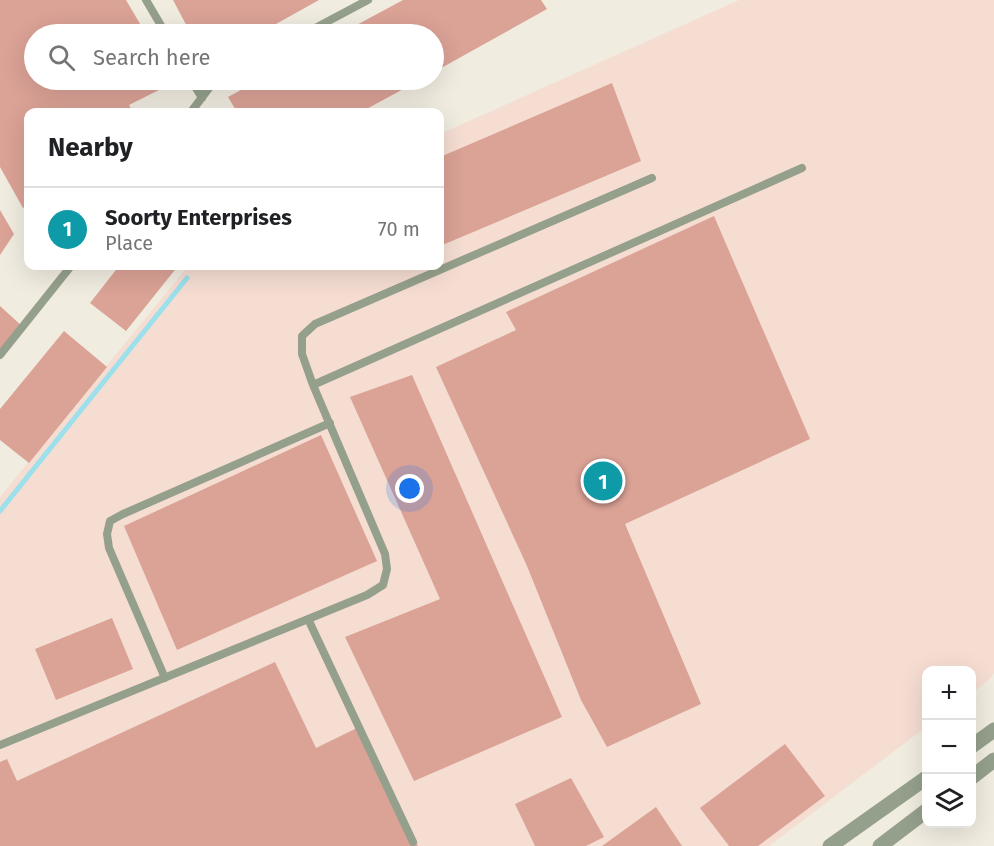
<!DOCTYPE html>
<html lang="en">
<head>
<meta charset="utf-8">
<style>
	:root { --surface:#fff; --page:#f6f6f6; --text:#202124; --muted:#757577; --line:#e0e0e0; --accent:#a66f2b }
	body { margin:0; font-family:"Fira Sans",sans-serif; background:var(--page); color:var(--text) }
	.controls { position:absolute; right:18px; bottom:18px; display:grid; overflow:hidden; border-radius:12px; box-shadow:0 6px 24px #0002 }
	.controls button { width:54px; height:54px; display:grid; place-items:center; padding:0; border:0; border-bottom:2px solid var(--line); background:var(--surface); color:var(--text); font:30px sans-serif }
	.you { position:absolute; left:410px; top:489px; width:21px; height:21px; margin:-15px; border:4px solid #fff; border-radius:50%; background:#1a73e8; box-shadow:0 0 0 9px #1a73e833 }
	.badge { display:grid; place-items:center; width:39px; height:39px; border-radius:50%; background:var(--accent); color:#fff; font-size:20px; font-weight:700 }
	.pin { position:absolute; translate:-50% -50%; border:3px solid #fff; box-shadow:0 2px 6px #0006 }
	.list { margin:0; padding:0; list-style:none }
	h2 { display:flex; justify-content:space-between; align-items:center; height:78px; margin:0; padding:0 24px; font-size:26px }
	h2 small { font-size:20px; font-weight:400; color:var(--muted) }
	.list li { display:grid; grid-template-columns:39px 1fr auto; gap:18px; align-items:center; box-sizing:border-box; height:84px; padding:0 24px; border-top:2px solid var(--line) }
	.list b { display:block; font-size:22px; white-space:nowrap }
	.list p { margin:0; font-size:20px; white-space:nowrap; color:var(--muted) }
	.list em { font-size:20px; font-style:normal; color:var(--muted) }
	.icon { flex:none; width:33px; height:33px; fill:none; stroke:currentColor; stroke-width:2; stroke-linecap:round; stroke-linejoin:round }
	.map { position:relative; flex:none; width:994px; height:846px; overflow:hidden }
	.search { position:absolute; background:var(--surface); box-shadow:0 6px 24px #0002; left:24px; top:24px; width:420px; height:66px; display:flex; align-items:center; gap:15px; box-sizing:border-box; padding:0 21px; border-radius:33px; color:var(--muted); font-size:22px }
	.panel { position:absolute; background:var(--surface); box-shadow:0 6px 24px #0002; left:24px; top:108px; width:420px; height:162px; border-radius:12px }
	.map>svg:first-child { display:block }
	.industrial { fill:#f5ddd2 }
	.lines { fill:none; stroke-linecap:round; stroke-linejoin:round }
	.stream { stroke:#9ce0ec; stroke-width:5 }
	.building { fill:#dba296 }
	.lane { stroke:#95a08c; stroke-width:8 }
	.street { stroke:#95a08c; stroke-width:15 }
</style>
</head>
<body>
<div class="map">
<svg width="994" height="846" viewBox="0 0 994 846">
	<rect width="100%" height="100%" fill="#f1ece0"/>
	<!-- industrial -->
	<path class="industrial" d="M 739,0 L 994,0 L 994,673 L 990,679 L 972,693 L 972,670 L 926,670 L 926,727 L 769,846 L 0,846 L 0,497 L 188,266 L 440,266 L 440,134 Z"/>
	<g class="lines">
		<!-- stream -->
		<path class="stream" d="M 0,511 L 187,278"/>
	</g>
	<!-- building -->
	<path class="building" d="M 0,0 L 126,0 L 146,34 L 34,34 L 34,80 L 171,80 L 173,83 L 129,105 L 133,112 L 28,112 L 28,205 L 23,208 L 0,167 Z
		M 173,0 L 319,0 L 258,34 L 191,34 Z
		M 403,0 L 541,0 L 547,9 L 434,72 L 434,34 L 340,34 Z
		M 259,80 L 420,80 L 361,112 L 237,112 L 228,97 Z
		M 612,83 L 641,161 L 440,246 L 440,157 Z
		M 0,210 L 14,234 L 0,255 Z
		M 714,216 L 810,439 L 625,524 L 701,704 L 607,747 L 581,700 L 527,566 L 436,367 L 516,330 L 506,312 Z
		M 119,266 L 178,266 L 126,331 L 90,303 Z
		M 0,306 L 23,327 L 0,353 Z
		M 64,331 L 107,367 L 29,463 L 0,440 L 0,409 Z
		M 412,375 L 562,717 L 414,781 L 345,637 L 440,599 L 350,397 Z
		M 321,435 L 377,561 L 177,650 L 124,526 Z
		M 112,618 L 133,669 L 56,700 L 35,649 Z
		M 275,662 L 316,748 L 359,727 L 418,846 L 0,846 L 0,762 L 7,759 L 17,781 Z
		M 785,744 L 825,796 L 758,846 L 729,846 L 700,808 Z
		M 571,778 L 604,837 L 586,846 L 535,846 L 515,804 Z
		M 656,807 L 682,846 L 602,846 Z"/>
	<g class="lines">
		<!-- lane -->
		<path class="lane" d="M 146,0 L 166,34
			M 304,34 L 368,0
			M 191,80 L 202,98
			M 191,112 L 212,84 L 221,80
			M 0,355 L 71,266
			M 313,385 L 802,168
			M 308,619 L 413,842
			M 165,678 L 109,548 L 107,534 L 110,521 L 123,514 L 330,423
			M 0,745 L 367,595 L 383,585 L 387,569 L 385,554 L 313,385 L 302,354 L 302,336 L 315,324 L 652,178"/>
		<!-- street -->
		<path class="street" d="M 972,746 L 994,730
			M 972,777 L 994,760
			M 830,846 L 926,778
			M 880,846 L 926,811"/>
	</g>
</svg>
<div class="controls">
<button>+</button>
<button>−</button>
<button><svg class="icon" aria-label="layers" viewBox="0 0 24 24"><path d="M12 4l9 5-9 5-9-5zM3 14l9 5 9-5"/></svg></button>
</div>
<div class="you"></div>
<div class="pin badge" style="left:603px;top:481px;background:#0f9aa8">1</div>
<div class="search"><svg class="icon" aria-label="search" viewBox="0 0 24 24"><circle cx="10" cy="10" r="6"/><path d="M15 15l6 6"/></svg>Search here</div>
<section class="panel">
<h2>Nearby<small></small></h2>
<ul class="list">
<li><span class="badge" style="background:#0f9aa8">1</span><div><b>Soorty Enterprises</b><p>Place</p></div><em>70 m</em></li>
</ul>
</section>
</div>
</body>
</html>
